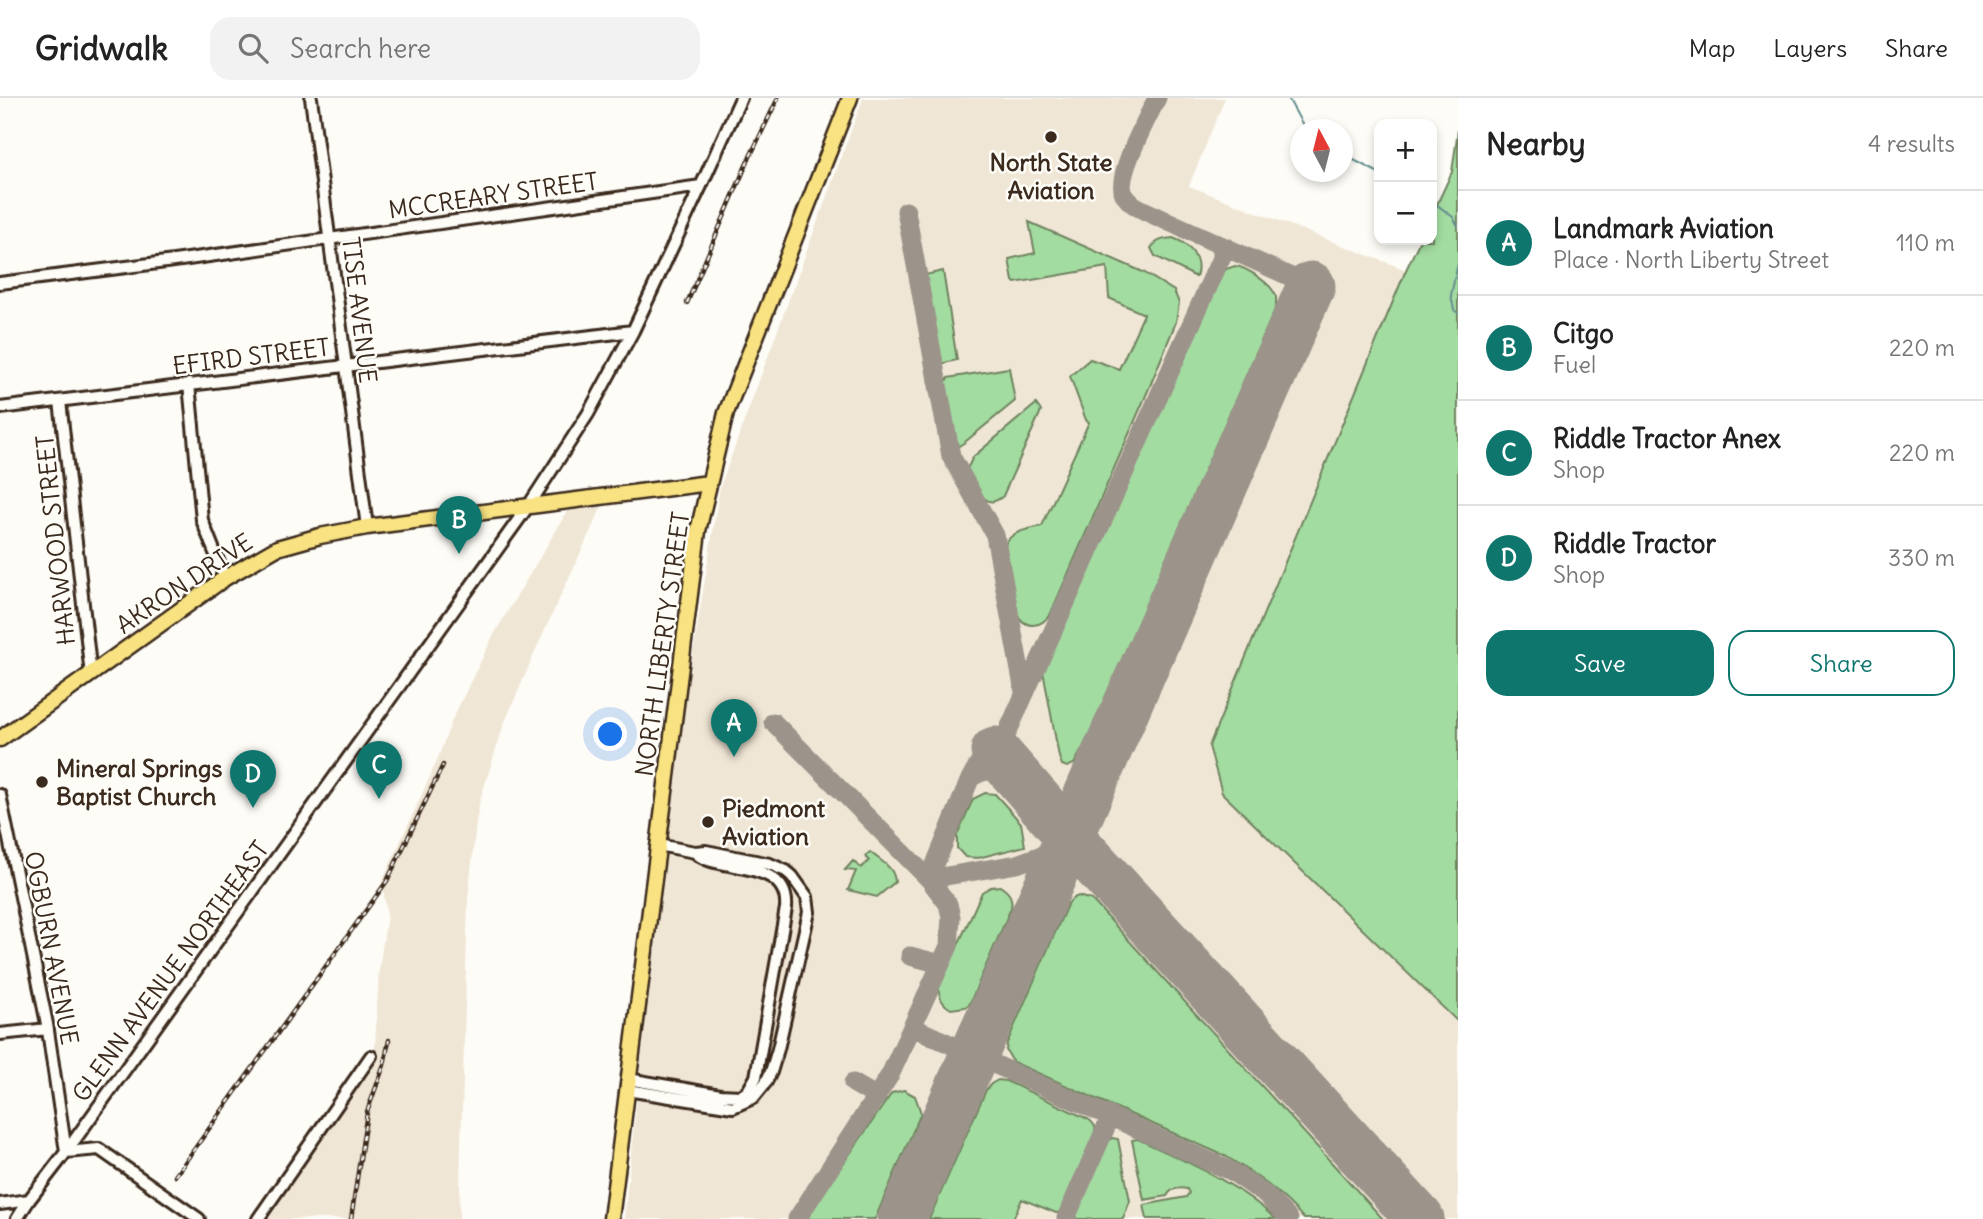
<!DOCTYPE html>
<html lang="en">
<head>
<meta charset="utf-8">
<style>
	:root { --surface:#fff; --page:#f2f2f2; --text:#222; --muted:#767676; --line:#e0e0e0; --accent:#0f766e }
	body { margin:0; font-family:Delius,sans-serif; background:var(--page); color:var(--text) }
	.controls { position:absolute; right:21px; top:21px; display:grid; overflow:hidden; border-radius:14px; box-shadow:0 4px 10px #0003 }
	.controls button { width:63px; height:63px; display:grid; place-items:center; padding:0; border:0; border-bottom:2px solid var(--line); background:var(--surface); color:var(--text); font:35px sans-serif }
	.compass { position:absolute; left:1290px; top:21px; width:63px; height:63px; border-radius:50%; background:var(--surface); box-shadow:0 4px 10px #0003; rotate:353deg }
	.you { position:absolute; left:611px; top:637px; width:24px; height:24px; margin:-18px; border:5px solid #fff; border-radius:50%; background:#1a73e8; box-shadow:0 0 0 10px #1a73e833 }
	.badge { display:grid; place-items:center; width:46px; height:46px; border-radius:50%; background:var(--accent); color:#fff; font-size:23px; font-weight:700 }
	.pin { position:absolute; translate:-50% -58px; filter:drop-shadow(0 2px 4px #0008) }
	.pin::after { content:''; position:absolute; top:37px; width:24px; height:21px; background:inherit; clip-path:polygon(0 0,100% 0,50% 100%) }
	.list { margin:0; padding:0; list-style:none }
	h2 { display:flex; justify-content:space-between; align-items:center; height:91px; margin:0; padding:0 28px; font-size:30px }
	h2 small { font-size:23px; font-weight:400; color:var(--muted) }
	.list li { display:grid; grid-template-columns:46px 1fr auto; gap:21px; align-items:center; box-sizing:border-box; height:105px; padding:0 28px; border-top:2px solid var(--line) }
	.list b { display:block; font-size:26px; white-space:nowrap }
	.list p { margin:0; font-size:23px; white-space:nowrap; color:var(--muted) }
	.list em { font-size:23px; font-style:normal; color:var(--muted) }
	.actions { display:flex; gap:14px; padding:21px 28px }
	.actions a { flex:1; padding:16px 0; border:2px solid var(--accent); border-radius:21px; text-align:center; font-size:24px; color:var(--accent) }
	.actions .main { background:var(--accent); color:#fff }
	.icon { flex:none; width:38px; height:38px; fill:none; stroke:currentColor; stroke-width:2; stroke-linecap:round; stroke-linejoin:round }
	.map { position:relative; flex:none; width:1458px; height:1121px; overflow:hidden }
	header { display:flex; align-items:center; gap:42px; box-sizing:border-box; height:98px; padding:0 35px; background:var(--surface); border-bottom:2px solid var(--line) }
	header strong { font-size:33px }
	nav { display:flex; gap:38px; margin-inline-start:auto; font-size:24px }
	.search { width:490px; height:63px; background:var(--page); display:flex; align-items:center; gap:18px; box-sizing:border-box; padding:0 24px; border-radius:21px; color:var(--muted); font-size:26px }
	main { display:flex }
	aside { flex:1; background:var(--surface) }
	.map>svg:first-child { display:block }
	.built { fill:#f0e6d5 }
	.green { fill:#a3dca1; stroke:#6f8360; stroke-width:2 }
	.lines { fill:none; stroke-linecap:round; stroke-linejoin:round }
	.stream { stroke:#668f8f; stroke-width:2 }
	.taxiway { stroke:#9c938a; stroke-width:19 }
	.runway { stroke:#9c938a; stroke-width:49 }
	.minor-casing { stroke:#3b2a1e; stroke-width:16 }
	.major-casing { stroke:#3b2a1e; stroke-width:19 }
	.minor { stroke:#fdfcf7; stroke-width:10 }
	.major { stroke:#f8e281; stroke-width:14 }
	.rail-casing { stroke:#3b2a1e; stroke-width:4.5 }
	.rail { stroke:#fdfcf7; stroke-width:2; stroke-dasharray:5; stroke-linecap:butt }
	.poi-dot { fill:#3b2a1e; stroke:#fdfcf7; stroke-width:2.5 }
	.labels { text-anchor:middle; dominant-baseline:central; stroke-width:5; stroke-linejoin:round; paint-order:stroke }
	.poi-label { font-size:24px; font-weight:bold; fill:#3b2a1e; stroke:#fdfcf7; text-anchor:start }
	.street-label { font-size:24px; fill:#3b2a1e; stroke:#fdfcf7 }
</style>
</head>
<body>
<header>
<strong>Gridwalk</strong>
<div class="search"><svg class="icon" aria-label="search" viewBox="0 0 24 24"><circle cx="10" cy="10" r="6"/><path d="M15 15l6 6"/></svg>Search here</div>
<nav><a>Map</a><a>Layers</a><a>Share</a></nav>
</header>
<main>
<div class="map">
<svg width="1458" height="1121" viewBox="0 0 1458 1121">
	<rect width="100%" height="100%" fill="#fdfcf7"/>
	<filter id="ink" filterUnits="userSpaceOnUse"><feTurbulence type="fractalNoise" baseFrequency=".0143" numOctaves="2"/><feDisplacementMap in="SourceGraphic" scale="14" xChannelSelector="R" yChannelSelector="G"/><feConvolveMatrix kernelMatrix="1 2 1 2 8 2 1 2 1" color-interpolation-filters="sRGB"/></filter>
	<g filter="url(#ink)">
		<!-- built -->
		<path class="built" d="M 863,0 L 1225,0 L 1189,88 L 1406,172 L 1209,648 L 1222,695 L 1458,924 L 1458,1121 L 624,1121 L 651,869 L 681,629 L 720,389 Z
			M 603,406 L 537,549 L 504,626 L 480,702 L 476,725 L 468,801 L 459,1121 L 265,1121 L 374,968 L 379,872 L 387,816 L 382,784 L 436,665 L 452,622 L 493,538 L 570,409 Z"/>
		<!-- green -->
		<path class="green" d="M 1458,32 L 1458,924 L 1222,695 L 1209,648 L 1406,172 L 1420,142 L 1432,142 L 1432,117 L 1452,74 Z
			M 1029,124 L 1143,174 L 1174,193 L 1179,205 L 1176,224 L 1150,288 L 1051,515 C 1040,532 1023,531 1015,512 L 1003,453 C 1007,433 1025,432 1042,428 L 1089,324 L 1086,322 L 1070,278 L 1090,261 L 1119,271 L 1144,216 L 1109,200 L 1107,169 L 1015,185 L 1013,183 L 1009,161 L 1035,155 Z
			M 1173,140 C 1190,146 1202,161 1196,179 L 1155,158 L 1151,150 C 1157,142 1163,141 1173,140 Z
			M 1235,168 C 1246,169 1272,186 1276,198 C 1276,200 1276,207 1276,209 L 1084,648 L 1074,666 L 1067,669 L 1062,667 L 1059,659 L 1043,573 L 1215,186 L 1226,171 Z
			M 943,173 L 957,262 L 940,266 L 925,177 Z
			M 1009,270 L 1015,303 L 965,344 L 959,348 L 956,347 L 945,285 L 948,280 Z
			M 1036,306 L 1041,313 L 1003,398 C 983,416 975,385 967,371 L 973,359 Z
			M 985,695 L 995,696 L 1021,725 L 1025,748 L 978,760 L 965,759 L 957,750 L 957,737 L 973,701 Z
			M 870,754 C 880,763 894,768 895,784 L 877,799 L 848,792 L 856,773 L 845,772 L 853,763 L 861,770 L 869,763 L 865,758 Z
			M 1000,788 C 1009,794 1013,799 1011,810 L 969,907 L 965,909 L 951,911 C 942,906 938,899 939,889 L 982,794 L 991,789 Z
			M 1078,798 L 1092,802 L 1383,1121 L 1304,1121 C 1282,1095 1256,1077 1227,1059 L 1013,964 L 1006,952 L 1007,945 L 1067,807 L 1072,801 Z
			M 998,982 L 1006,983 L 1088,1021 C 1091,1023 1094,1026 1095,1029 C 1098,1039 1068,1101 1062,1114 L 1056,1115 L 1022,1101 L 1013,1121 L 929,1121 L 986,992 L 991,986 Z
			M 904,992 L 915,998 L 921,1015 L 875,1121 L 805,1121 L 887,1002 L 892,995 Z
			M 1112,1040 L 1118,1041 L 1130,1103 L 1123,1121 L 1073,1121 L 1073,1118 L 1105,1046 Z
			M 1138,1041 C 1188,1065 1234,1082 1276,1121 L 1147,1121 L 1144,1107 L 1186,1099 L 1189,1095 L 1187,1091 C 1178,1089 1171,1090 1167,1098 L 1144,1102 L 1132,1042 Z"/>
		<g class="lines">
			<!-- stream -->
			<path class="stream" d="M 1288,0 L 1301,24 L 1308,32
				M 1342,56 L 1379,75
				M 1432,103 L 1453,119 L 1458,128
				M 1458,165 L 1451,197 L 1454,212 L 1458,215"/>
			<!-- taxiway -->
			<path class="taxiway" d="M 1157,0 C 1148,19 1115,78 1124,96 C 1129,105 1137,109 1145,113 L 1311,188
				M 906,113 L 951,358 L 995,437 L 1024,594
				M 773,624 L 929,781 L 1017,766 L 1050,754 L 1070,739
				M 971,680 C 987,668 1002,673 1019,680
				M 1039,762 C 1069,756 1086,769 1111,783
				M 910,858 L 941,866
				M 912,929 L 1231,1073 L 1266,1097 L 1289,1121
				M 853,985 L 877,999
				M 1066,1120 L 1110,1020
				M 797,1121 L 890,977 L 949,848 L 951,819 L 948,806 L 929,781 L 970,681 L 978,667 L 1003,644 L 1226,149"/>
			<!-- runway -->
			<path class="runway" d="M 995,653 L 1070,739 L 1420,1121
				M 902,1121 L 1311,188"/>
			<defs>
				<path id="minor" d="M 311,0 L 367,429
					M 0,185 L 174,163 L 701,88
					M 189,286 L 202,422 L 225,480
					M 60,303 L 91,577
					M 0,310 L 633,233
					M 0,697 L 47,926 L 66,1054 L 99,1051 L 199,1121
					M 0,936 L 48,931
					M 628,981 L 720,997 L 741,998 L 748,993 L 756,979 L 786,810 C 790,759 712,775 695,754
					M 627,992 L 733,1009 L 753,1000 L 766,984 L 771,974 L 778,951 L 809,814 L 807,799 L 792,778 L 786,773 L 770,766 L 706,753 L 695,754 L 658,747
					M 0,1106 L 29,1102
					M 17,1121 L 29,1102 L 66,1054 L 529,407 L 588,316 L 633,233 L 701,88 L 741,0
					M 258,1121 L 371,958"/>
				<path id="major" d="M 0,641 L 225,480 L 277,450 L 320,438 L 367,429 L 709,385
					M 611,1121 L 698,433 L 726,315 L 850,0"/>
			</defs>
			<!-- minor casing -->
			<use href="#minor" class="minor-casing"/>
			<!-- major casing -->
			<use href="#major" class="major-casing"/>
			<!-- minor -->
			<use href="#minor" class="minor"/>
			<!-- major -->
			<use href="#major" class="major"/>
			<defs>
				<path id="rail" d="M 687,205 L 747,65 L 778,0
					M 175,1078 L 387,783 L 443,667
					M 351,1121 L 367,1014 L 384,967 L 389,942"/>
			</defs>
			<!-- rail casing -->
			<use href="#rail" class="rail-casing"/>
			<!-- rail -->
			<use href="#rail" class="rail"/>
		</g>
	</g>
	<!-- markers -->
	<g class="poi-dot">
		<circle cx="1051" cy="39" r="7"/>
		<circle cx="42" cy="684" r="7"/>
		<circle cx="708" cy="724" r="7"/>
	</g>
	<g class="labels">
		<!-- poi labels -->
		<g class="poi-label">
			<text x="1051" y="64" text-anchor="middle">North State<tspan x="1051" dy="28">Aviation</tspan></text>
			<text x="56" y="670">Mineral Springs<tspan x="56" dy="28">Baptist Church</tspan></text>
			<text x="722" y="710">Piedmont<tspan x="722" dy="28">Aviation</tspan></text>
		</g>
		<!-- street labels -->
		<g class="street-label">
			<text transform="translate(493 97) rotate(-8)">MCCREARY STREET</text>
			<text transform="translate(360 212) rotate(83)">TISE AVENUE</text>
			<text transform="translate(251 258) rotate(-7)">EFIRD STREET</text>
			<text transform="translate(55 442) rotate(-96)">HARWOOD STREET</text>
			<text transform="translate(184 485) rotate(-34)">AKRON DRIVE</text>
			<text transform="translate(662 546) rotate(-82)">NORTH LIBERTY STREET</text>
			<text transform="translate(52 850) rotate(79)">OGBURN AVENUE</text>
			<text transform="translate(170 873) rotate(-54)">GLENN AVENUE NORTHEAST</text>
		</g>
	</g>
</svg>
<div class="controls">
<button>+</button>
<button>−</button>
</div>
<svg class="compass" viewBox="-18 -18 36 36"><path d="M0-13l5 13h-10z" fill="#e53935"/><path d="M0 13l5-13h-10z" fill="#767676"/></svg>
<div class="you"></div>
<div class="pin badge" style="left:734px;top:659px">A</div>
<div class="pin badge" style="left:459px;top:456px">B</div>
<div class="pin badge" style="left:379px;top:701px">C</div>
<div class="pin badge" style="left:253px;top:710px">D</div>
</div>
<aside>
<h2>Nearby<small>4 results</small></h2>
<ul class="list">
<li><span class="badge">A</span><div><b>Landmark Aviation</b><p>Place · North Liberty Street</p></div><em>110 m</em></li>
<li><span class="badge">B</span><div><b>Citgo</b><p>Fuel</p></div><em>220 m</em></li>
<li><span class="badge">C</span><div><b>Riddle Tractor Anex</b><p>Shop</p></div><em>220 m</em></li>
<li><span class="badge">D</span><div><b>Riddle Tractor</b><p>Shop</p></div><em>330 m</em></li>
</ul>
<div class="actions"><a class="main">Save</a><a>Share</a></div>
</aside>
</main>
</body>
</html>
